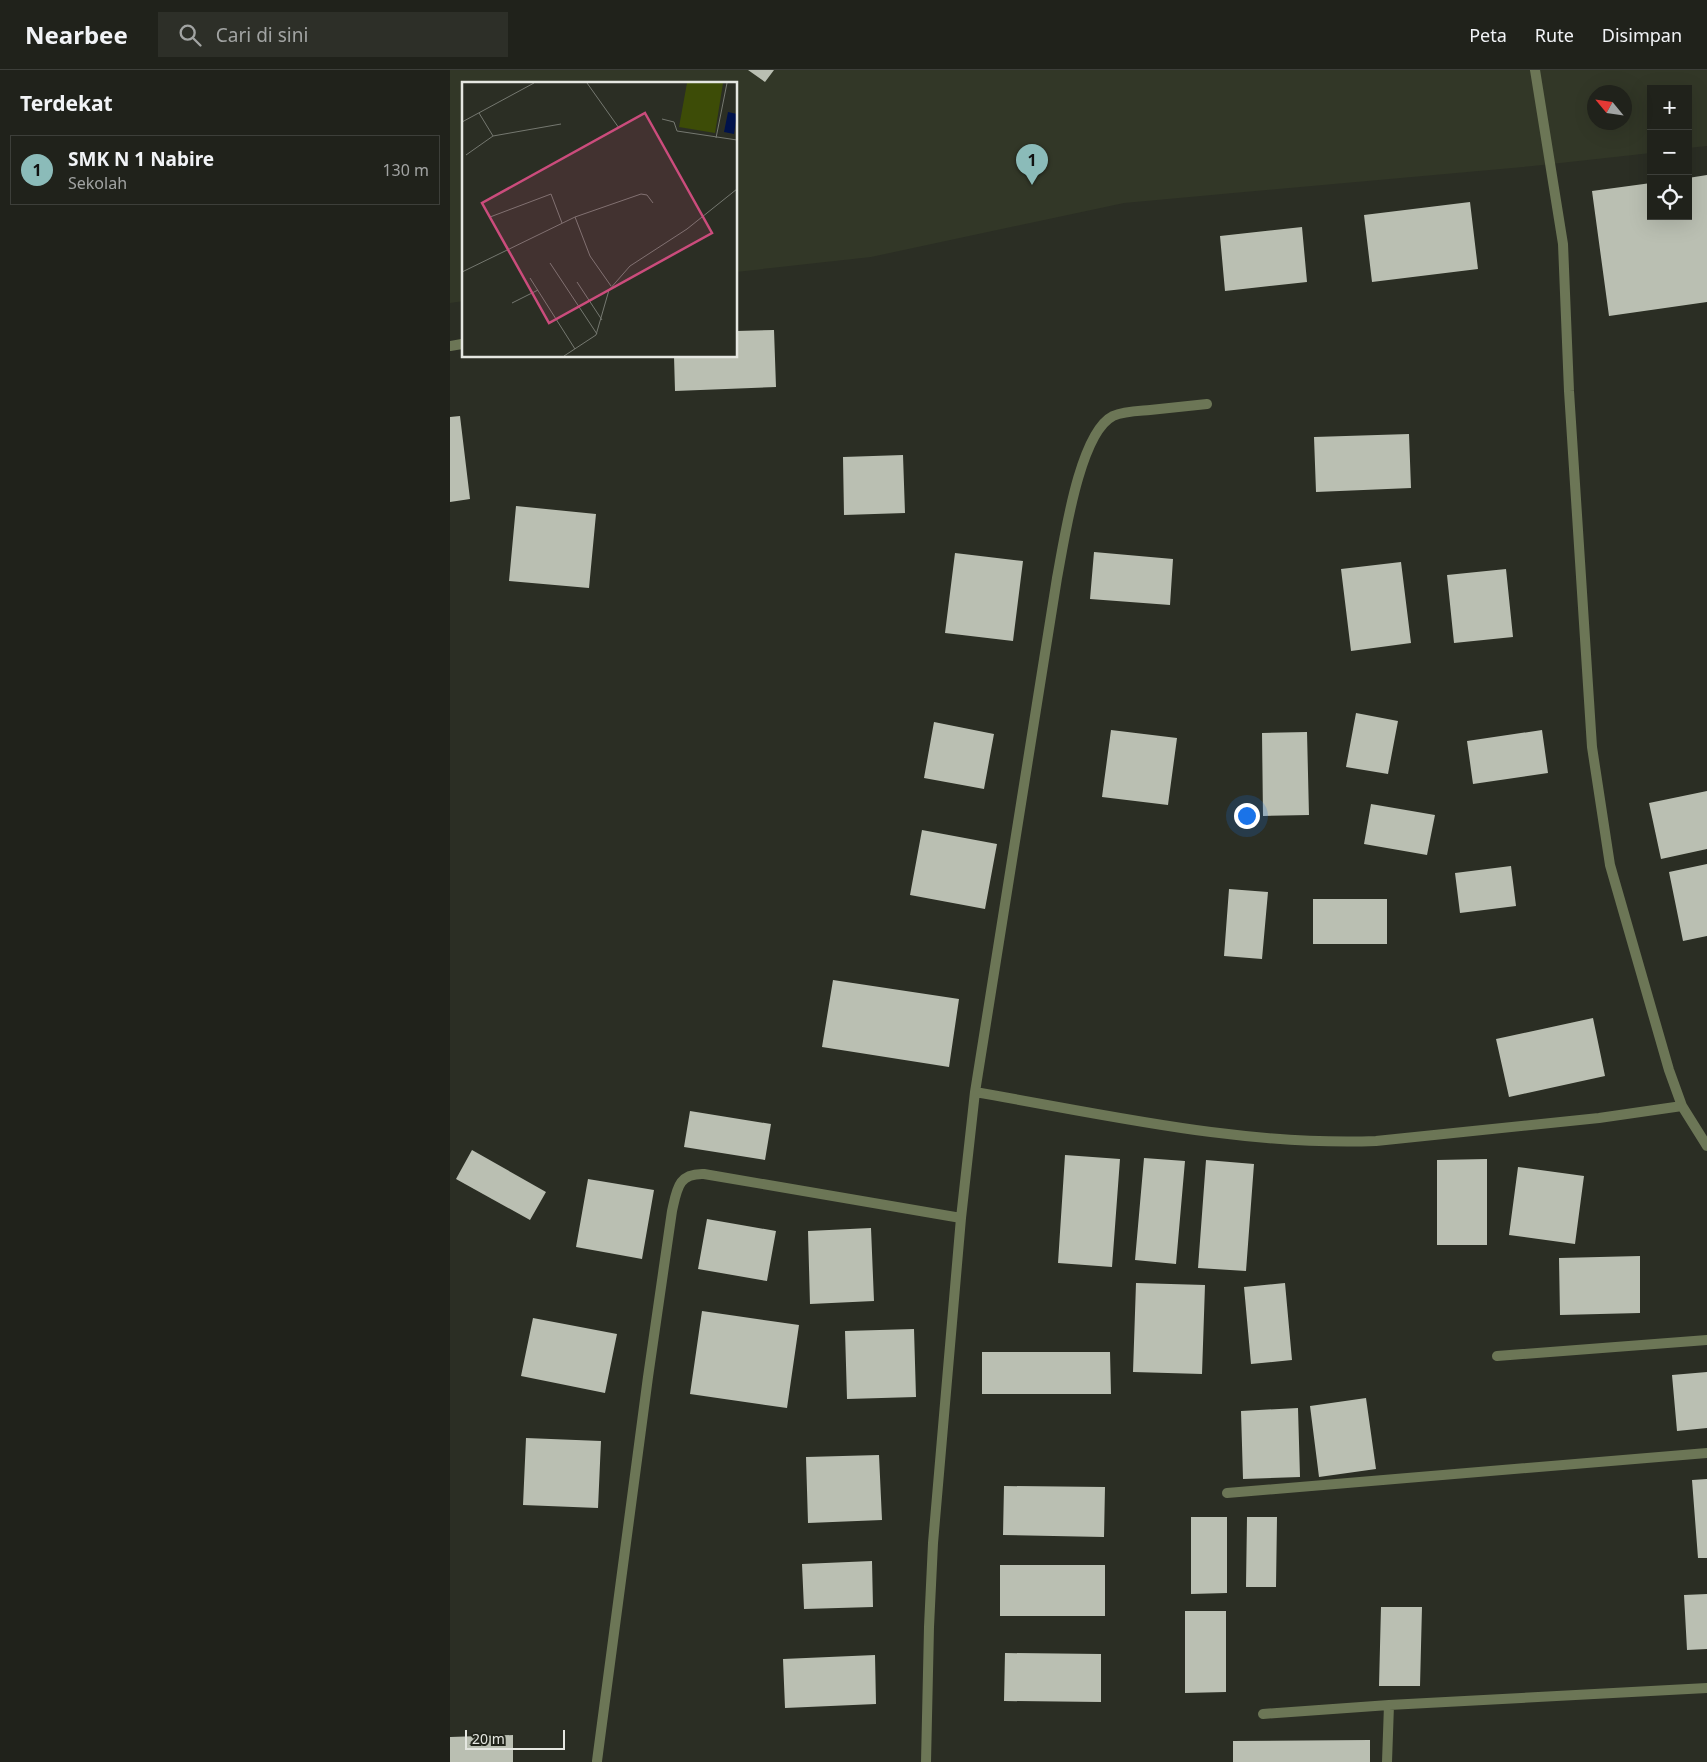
<!DOCTYPE html>
<html lang="id">
<head>
<meta charset="utf-8">
<style>
	:root { --surface:#20221b; --page:#2d2f28; --text:#f1f3f6; --muted:#a2a4a3; --line:#3d3f3a; --accent:#8bbbb9 }
	body { margin:0; font-family:"Noto Sans",sans-serif; background:var(--page); color:var(--text) }
	.controls { position:absolute; right:15px; top:15px; display:grid; overflow:hidden; border-radius:0px; box-shadow:0 5px 20px #0002 }
	.controls button { width:45px; height:45px; display:grid; place-items:center; padding:0; border:0; border-bottom:1px solid var(--line); background:var(--surface); color:var(--text); font:25px sans-serif }
	.compass { position:absolute; left:1137px; top:15px; width:45px; height:45px; border-radius:50%; background:var(--surface); box-shadow:0 5px 20px #0002; rotate:299deg }
	.scale { position:absolute; left:15px; bottom:12px; width:100px; box-sizing:border-box; padding-left:5px; border:2px solid #e5e7e1; border-top:0; font-size:14px; line-height:18px; white-space:nowrap; color:#e5e7e1; -webkit-text-stroke:4px #21241a; paint-order:stroke }
	.you { position:absolute; left:796px; top:745px; width:18px; height:18px; margin:-12px; border:4px solid #fff; border-radius:50%; background:#1a73e8; box-shadow:0 0 0 8px #1a73e833 }
	.badge { display:grid; place-items:center; width:32px; height:32px; border-radius:50%; background:var(--accent); color:#111; font-size:16px; font-weight:700 }
	.pin { position:absolute; translate:-50% -41px; filter:drop-shadow(0 1px 2px #0008) }
	.pin::after { content:''; position:absolute; top:26px; width:18px; height:15px; background:inherit; clip-path:polygon(0 0,100% 0,50% 100%) }
	.list { margin:0; padding:0; list-style:none }
	h2 { display:flex; justify-content:space-between; align-items:center; height:65px; margin:0; padding:0 20px; font-size:21px }
	h2 small { font-size:16px; font-weight:400; color:var(--muted) }
	.list li { display:grid; grid-template-columns:32px 1fr auto; gap:15px; align-items:center; box-sizing:border-box; height:70px; margin:0 10px 10px; padding:0 10px; border:1px solid var(--line); border-radius:0px }
	.list b { display:block; font-size:19px; white-space:nowrap }
	.list p { margin:0; font-size:16px; white-space:nowrap; color:var(--muted) }
	.list em { font-size:16px; font-style:normal; color:var(--muted) }
	.icon { flex:none; width:28px; height:28px; fill:none; stroke:currentColor; stroke-width:2; stroke-linecap:round; stroke-linejoin:round }
	.map { position:relative; flex:none; width:1257px; height:1692px; overflow:hidden }
	header { display:flex; align-items:center; gap:30px; box-sizing:border-box; height:70px; padding:0 25px; background:var(--surface); border-bottom:1px solid var(--line) }
	header strong { font-size:24px }
	nav { display:flex; gap:28px; margin-inline-start:auto; font-size:18px }
	.search { width:350px; height:45px; background:var(--page); display:flex; align-items:center; gap:12px; box-sizing:border-box; padding:0 18px; border-radius:0px; color:var(--muted); font-size:19px }
	main { display:flex }
	aside { flex:1; background:var(--surface) }
	.map>svg:first-child { display:block }
	.built { fill:#323727; fill-rule:evenodd }
	.building { fill:#babfb2 }
	.lines { fill:none; stroke-linecap:round; stroke-linejoin:round }
	.minor { stroke:#6c7656; stroke-width:10 }
	.inset-road { fill:none; stroke:#757870; stroke-width:1 }
	.view { fill:#cb4c7c; fill-opacity:0.15; stroke:#cb4c7c; stroke-width:2.5 }
	.inset-edge { fill:none; stroke:#e5e7e1; stroke-width:2.5 }
</style>
</head>
<body>
<header>
<strong>Nearbee</strong>
<div class="search"><svg class="icon" aria-label="search" viewBox="0 0 24 24"><circle cx="10" cy="10" r="6"/><path d="M15 15l6 6"/></svg>Cari di sini</div>
<nav><a>Peta</a><a>Rute</a><a>Disimpan</a></nav>
</header>
<main>
<aside>
<h2>Terdekat<small></small></h2>
<ul class="list">
<li><span class="badge">1</span><div><b>SMK N 1 Nabire</b><p>Sekolah</p></div><em>130 m</em></li>
</ul>
</aside>
<div class="map">
<svg width="1257" height="1692" viewBox="0 0 1257 1692">
	<rect width="100%" height="100%" fill="#2b2e24"/>
	<!-- built -->
	<path class="built" d="M 0,0 L 1257,0 L 1257,76 L 1238,78 L 1238,19 L 1201,19 L 1201,83 L 1083,96 L 674,133 L 421,187 L 286,202 L 286,14 L 14,14 L 14,231 L 0,233 ZM 1144,22 L 1174,22 L 1174,52 L 1144,52 Z"/>
	<!-- building -->
	<path class="building" d="M 298,0 L 324,0 L 315,12 Z
		M 1257,105 L 1257,232 L 1159,246 L 1142,121 L 1201,113 L 1201,146 L 1238,146 L 1238,108 Z
		M 1020,132 L 1028,199 L 922,212 L 914,145 Z
		M 852,157 L 857,212 L 775,221 L 770,166 Z
		M 324,260 L 326,317 L 225,321 L 224,286 L 286,286 L 286,261 Z
		M 10,346 L 20,429 L 0,432 L 0,347 Z
		M 959,364 L 961,418 L 866,422 L 864,367 Z
		M 453,385 L 455,443 L 394,445 L 393,387 Z
		M 66,436 L 146,444 L 139,518 L 59,511 Z
		M 644,482 L 723,489 L 720,535 L 640,529 Z
		M 505,483 L 573,491 L 563,571 L 495,563 Z
		M 951,492 L 961,573 L 901,581 L 891,499 Z
		M 1056,499 L 1063,567 L 1004,573 L 997,505 Z
		M 906,643 L 948,651 L 938,704 L 896,697 Z
		M 484,652 L 544,664 L 534,719 L 474,708 Z
		M 661,660 L 727,668 L 718,735 L 652,727 Z
		M 1092,660 L 1098,703 L 1023,714 L 1017,671 Z
		M 857,662 L 859,745 L 813,746 L 812,663 Z
		M 1257,721 L 1257,779 L 1211,789 L 1199,733 Z
		M 921,734 L 985,745 L 977,785 L 914,774 Z
		M 472,760 L 547,774 L 535,839 L 460,825 Z
		M 1257,794 L 1257,866 L 1233,871 L 1219,802 Z
		M 1061,796 L 1066,836 L 1010,843 L 1005,803 Z
		M 779,819 L 818,822 L 812,889 L 774,886 Z
		M 863,829 L 937,829 L 937,874 L 863,874 Z
		M 383,910 L 509,929 L 499,997 L 372,977 Z
		M 1143,948 L 1155,1006 L 1059,1027 L 1046,969 Z
		M 240,1041 L 321,1054 L 315,1090 L 234,1077 Z
		M 22,1080 L 96,1122 L 80,1150 L 6,1109 Z
		M 615,1085 L 670,1089 L 662,1197 L 608,1193 Z
		M 694,1088 L 735,1091 L 726,1194 L 685,1190 Z
		M 1037,1089 L 1037,1175 L 987,1175 L 987,1090 Z
		M 756,1090 L 804,1094 L 796,1201 L 748,1198 Z
		M 1068,1097 L 1134,1106 L 1125,1174 L 1059,1165 Z
		M 138,1109 L 204,1120 L 192,1189 L 126,1177 Z
		M 257,1149 L 326,1161 L 317,1211 L 248,1199 Z
		M 421,1158 L 424,1231 L 360,1234 L 358,1161 Z
		M 1190,1186 L 1190,1243 L 1110,1245 L 1109,1188 Z
		M 686,1213 L 755,1215 L 752,1304 L 683,1302 Z
		M 835,1213 L 842,1290 L 801,1294 L 794,1217 Z
		M 252,1241 L 349,1255 L 337,1338 L 240,1324 Z
		M 83,1248 L 167,1264 L 155,1323 L 71,1306 Z
		M 464,1259 L 466,1327 L 397,1329 L 395,1261 Z
		M 532,1282 L 660,1282 L 661,1324 L 532,1324 Z
		M 1257,1302 L 1257,1358 L 1227,1361 L 1222,1305 Z
		M 916,1328 L 926,1399 L 869,1407 L 860,1336 Z
		M 848,1338 L 850,1407 L 793,1409 L 791,1341 Z
		M 76,1368 L 151,1371 L 148,1438 L 73,1435 Z
		M 429,1385 L 432,1450 L 358,1453 L 356,1387 Z
		M 1257,1409 L 1257,1488 L 1248,1488 L 1242,1410 Z
		M 554,1416 L 655,1417 L 654,1467 L 553,1465 Z
		M 741,1447 L 777,1447 L 777,1523 L 741,1524 Z
		M 797,1447 L 827,1447 L 826,1517 L 796,1517 Z
		M 422,1491 L 423,1537 L 354,1539 L 352,1494 Z
		M 550,1495 L 655,1495 L 655,1546 L 550,1546 Z
		M 1257,1524 L 1257,1579 L 1237,1580 L 1234,1525 Z
		M 931,1537 L 972,1537 L 970,1616 L 929,1616 Z
		M 735,1541 L 776,1541 L 776,1622 L 735,1623 Z
		M 555,1583 L 651,1584 L 651,1632 L 554,1631 Z
		M 425,1585 L 426,1634 L 335,1638 L 333,1589 Z
		M 63,1665 L 63,1692 L 0,1692 L 0,1667 Z
		M 920,1670 L 920,1692 L 783,1692 L 783,1671 Z"/>
	<g class="lines">
		<!-- minor -->
		<path class="minor" d="M 1085,0 L 1113,174 L 1119,321 L 1142,677 L 1160,795 L 1219,1000 L 1232,1036 L 1257,1076
			M 0,276 L 12,274
			M 525,1022 L 607,508 C 614,472 629,363 663,346 C 674,341 688,341 700,340 C 719,338 738,336 757,334
			M 1047,1286 L 1257,1270
			M 777,1423 L 1257,1383
			M 813,1644 L 939,1635 L 1257,1618
			M 147,1691 L 198,1307 L 222,1141 C 227,1119 228,1103 254,1104 L 511,1148
			M 476,1692 L 479,1557 L 483,1473 L 511,1148 L 525,1022 C 658,1045 791,1076 926,1071 L 1149,1048 L 1232,1036
			M 937,1692 L 939,1635"/>
	</g>
	<!-- overview -->
	<g transform="translate(12 12)">
		<rect width="275" height="275" fill="#2b2e24"/>
		<path d="M 225,1 L 261,1 L 253,51 L 217,45 Z" fill="#3d4c07"/>
		<path d="M 266,30 L 275,32 L 272,52 L 262,50 Z" fill="#00124b"/>
		<path class="inset-road" d="M 125,1 L 157,46M 17,31 L 31,54M 200,37 L 212,40 L 215,49 L 275,58M 0,40 L 72,1M 254,56 L 265,1M 4,73 L 31,54 L 99,42M 28,135 L 89,112 L 100,141M 113,135 L 179,112 L 185,113 L 191,121M 88,181 L 135,252M 0,190 L 113,135 L 128,174 L 149,204M 68,196 L 113,267M 115,200 L 140,238M 50,221 L 76,208M 102,274 L 134,253 L 147,208 L 168,184 L 225,147 L 275,107"/>
		<path class="view" d="M 183,31 L 250,151 L 87,241 L 20,121 Z"/>
		<rect width="275" height="275" class="inset-edge"/>
	</g>
</svg>
<div class="controls">
<button>+</button>
<button>−</button>
<button><svg class="icon" aria-label="locate" viewBox="0 0 24 24"><circle cx="12" cy="12" r="6"/><path d="M12 2v4M12 18v4M2 12h4M18 12h4"/></svg></button>
</div>
<svg class="compass" viewBox="-18 -18 36 36"><path d="M0-13l5 13h-10z" fill="#e53935"/><path d="M0 13l5-13h-10z" fill="#a2a4a3"/></svg>
<div class="scale">20 m</div>
<div class="you"></div>
<div class="pin badge" style="left:582px;top:115px">1</div>
</div>
</main>
</body>
</html>
